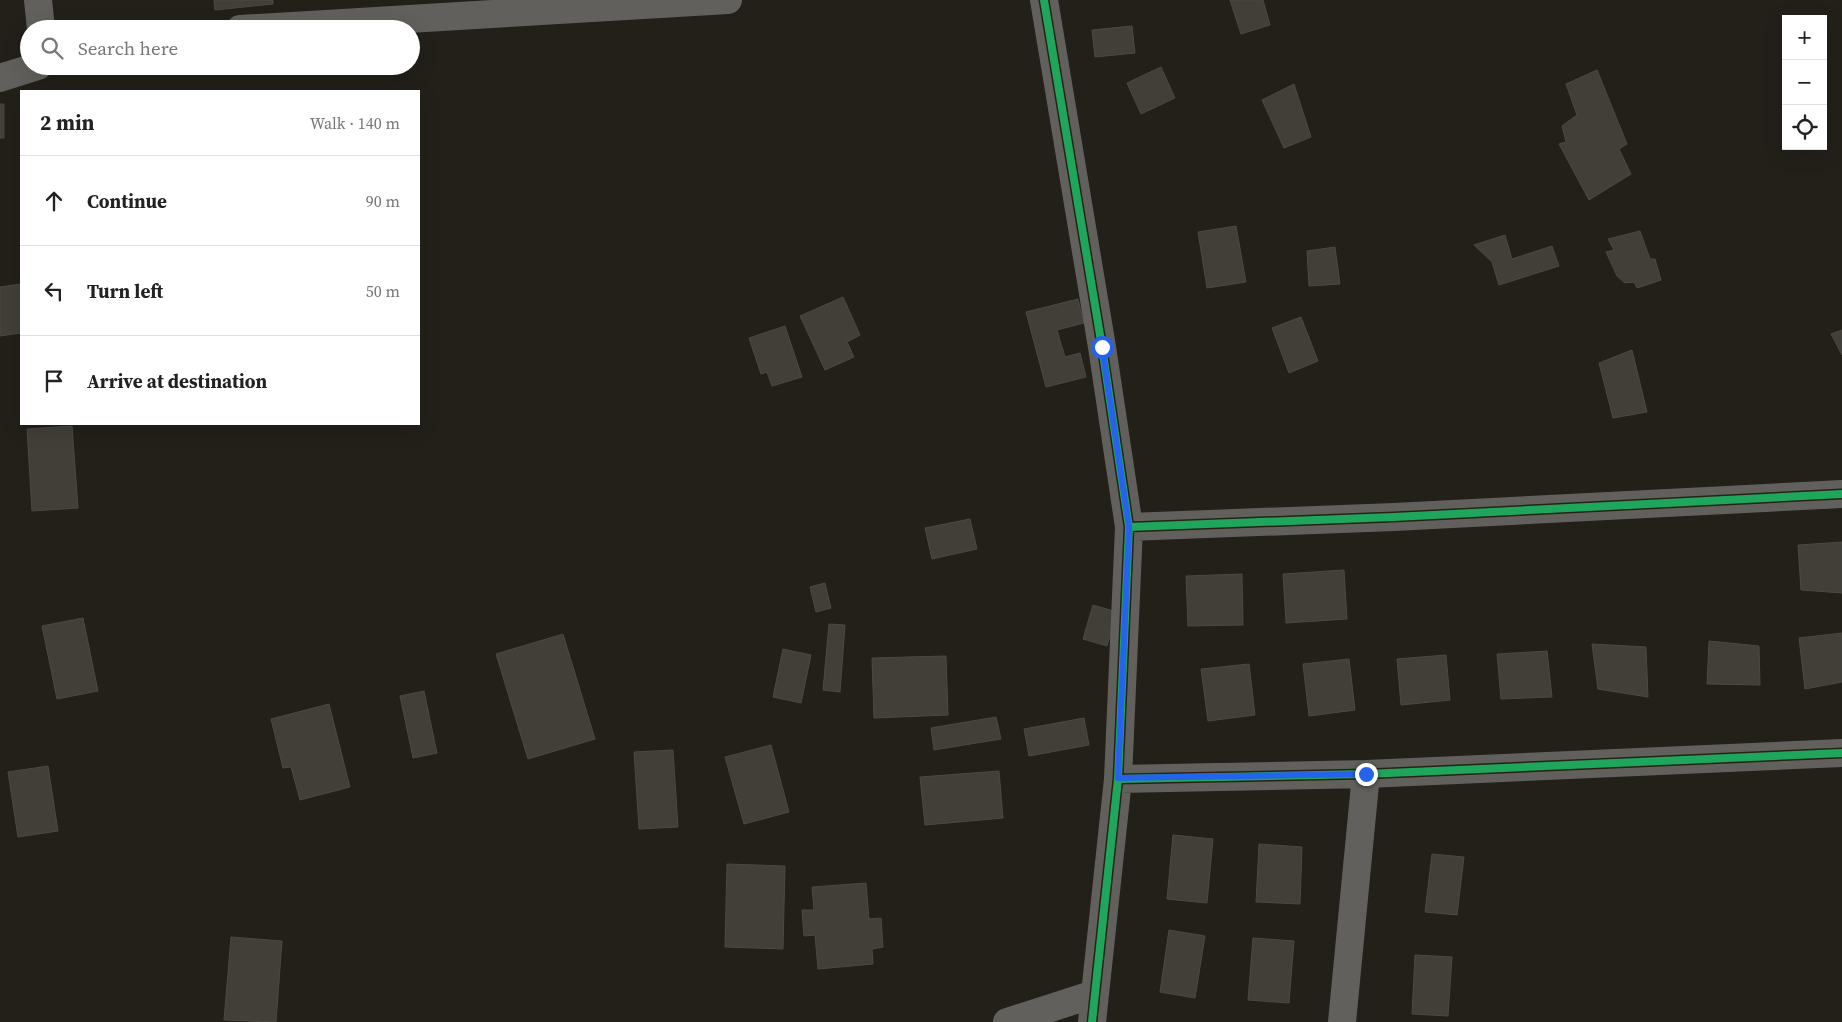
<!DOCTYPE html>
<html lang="en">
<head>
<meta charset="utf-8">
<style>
	:root { --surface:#fff; --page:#f6f6f6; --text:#222; --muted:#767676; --line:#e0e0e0 }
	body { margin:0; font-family:"Source Serif 4",serif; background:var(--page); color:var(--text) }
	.controls { position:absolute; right:15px; top:15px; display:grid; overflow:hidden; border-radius:0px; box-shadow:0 5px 20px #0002 }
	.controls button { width:45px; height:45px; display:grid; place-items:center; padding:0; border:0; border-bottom:1px solid var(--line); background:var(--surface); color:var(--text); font:25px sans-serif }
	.stop { position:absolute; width:15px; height:15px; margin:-11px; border:4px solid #2563eb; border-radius:50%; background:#fff }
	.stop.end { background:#2563eb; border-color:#fff; box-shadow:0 1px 5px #0008 }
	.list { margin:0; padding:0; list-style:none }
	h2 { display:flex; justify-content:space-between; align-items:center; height:65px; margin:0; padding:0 20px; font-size:21px }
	h2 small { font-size:16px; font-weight:400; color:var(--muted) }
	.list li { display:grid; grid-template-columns:32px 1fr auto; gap:15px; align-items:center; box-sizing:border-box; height:90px; padding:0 20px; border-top:1px solid var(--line) }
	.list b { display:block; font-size:19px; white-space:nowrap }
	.list em { font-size:16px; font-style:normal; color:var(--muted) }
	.icon { flex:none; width:28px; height:28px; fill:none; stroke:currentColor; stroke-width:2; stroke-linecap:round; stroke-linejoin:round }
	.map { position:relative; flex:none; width:1842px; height:1022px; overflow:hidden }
	.search { position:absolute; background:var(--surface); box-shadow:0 5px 20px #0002; left:20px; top:20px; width:400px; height:55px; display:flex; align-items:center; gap:12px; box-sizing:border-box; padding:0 18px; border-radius:28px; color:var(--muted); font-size:19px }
	.panel { position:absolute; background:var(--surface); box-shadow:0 5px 20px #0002; left:20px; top:90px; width:400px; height:335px; border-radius:0px }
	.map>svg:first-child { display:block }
	.building { fill:#413f38; stroke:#4a4942 }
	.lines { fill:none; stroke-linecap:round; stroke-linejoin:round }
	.street { stroke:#61605d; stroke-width:28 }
	.cycleway-casing { stroke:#262315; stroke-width:11 }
	.cycleway { stroke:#20a55d; stroke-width:8 }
	.route { stroke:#2563eb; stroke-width:6 }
</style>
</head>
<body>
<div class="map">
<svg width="1842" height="1022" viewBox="0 0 1842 1022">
	<rect width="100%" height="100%" fill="#222019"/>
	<!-- building -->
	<path class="building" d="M 214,0 L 273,0 L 273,4 L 215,10 Z
		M 1230,0 L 1263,0 L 1270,25 L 1241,34 Z
		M 1132,26 L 1135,53 L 1095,57 L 1092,30 Z
		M 1161,67 L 1175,98 L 1141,114 L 1127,83 Z
		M 1597,70 L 1627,144 L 1619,149 L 1631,174 L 1589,200 L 1559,144 L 1566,142 L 1562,126 L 1577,115 L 1566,84 Z
		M 1294,84 L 1311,137 L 1284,148 L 1262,100 Z
		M 0,104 L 4,104 L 4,138 L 0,138 Z
		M 1236,226 L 1246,282 L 1207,288 L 1198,232 Z
		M 1640,231 L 1650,259 L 1655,259 L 1661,280 L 1637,288 L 1634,282 L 1625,283 L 1617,276 L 1606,252 L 1614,250 L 1608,239 Z
		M 1505,235 L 1512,259 L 1552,246 L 1559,266 L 1499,285 L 1492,262 L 1474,245 Z
		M 1335,247 L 1340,284 L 1309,286 L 1307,251 Z
		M 21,284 L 21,333 L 0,336 L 0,287 Z
		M 843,297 L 860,335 L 847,342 L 854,357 L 825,370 L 800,316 Z
		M 1078,299 L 1084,323 L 1057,330 L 1065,357 L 1080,353 L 1086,377 L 1046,387 L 1026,312 Z
		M 1301,317 L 1318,361 L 1289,373 L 1272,328 Z
		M 785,326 L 802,377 L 772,386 L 767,372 L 761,374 L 749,338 Z
		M 1842,330 L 1842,355 L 1831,334 Z
		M 1632,350 L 1647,412 L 1613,418 L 1599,363 Z
		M 72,426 L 78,508 L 32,511 L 27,429 Z
		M 970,519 L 977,549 L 932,559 L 925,528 Z
		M 1842,542 L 1842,593 L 1801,590 L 1798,545 Z
		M 1344,570 L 1347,619 L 1286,623 L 1283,574 Z
		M 1242,574 L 1243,625 L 1188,626 L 1186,576 Z
		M 825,583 L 831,608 L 816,612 L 810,587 Z
		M 1093,605 L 1117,612 L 1107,646 L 1083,639 Z
		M 83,618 L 98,691 L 57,699 L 42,626 Z
		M 829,624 L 845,625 L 840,692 L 823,690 Z
		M 1842,633 L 1842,682 L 1805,689 L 1799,638 Z
		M 563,634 L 595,739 L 528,759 L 496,654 Z
		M 1709,641 L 1759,646 L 1760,685 L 1707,684 Z
		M 1592,644 L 1646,647 L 1648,697 L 1598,689 Z
		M 783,649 L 811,655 L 801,703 L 773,697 Z
		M 1547,651 L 1552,697 L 1501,699 L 1497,654 Z
		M 1446,655 L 1450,700 L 1401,705 L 1397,659 Z
		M 946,656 L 948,715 L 874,718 L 872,658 Z
		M 1349,659 L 1355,710 L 1309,716 L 1303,664 Z
		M 1249,664 L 1255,715 L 1208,721 L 1201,669 Z
		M 424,691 L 437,753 L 413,758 L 400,696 Z
		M 329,704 L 350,787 L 300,800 L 291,767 L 283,768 L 271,719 Z
		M 996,717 L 1001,739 L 934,750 L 931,728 Z
		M 1084,718 L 1089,745 L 1029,756 L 1024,729 Z
		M 771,745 L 789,812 L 744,824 L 725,757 Z
		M 673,750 L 678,827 L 639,829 L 634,752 Z
		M 48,766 L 58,831 L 18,837 L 8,772 Z
		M 999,771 L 1003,818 L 925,825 L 920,777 Z
		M 1173,835 L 1213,839 L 1207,903 L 1167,899 Z
		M 1259,844 L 1302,847 L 1300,904 L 1256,902 Z
		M 1432,854 L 1464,857 L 1457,915 L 1425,912 Z
		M 727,864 L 785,866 L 783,949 L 725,947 Z
		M 866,883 L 869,919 L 881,918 L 883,947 L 872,949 L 873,964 L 818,969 L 815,935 L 804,936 L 802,910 L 814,910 L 812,887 Z
		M 1169,930 L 1205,936 L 1195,998 L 1160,992 Z
		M 231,937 L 282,941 L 276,1022 L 224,1020 Z
		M 1253,938 L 1294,941 L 1289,1003 L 1248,1000 Z
		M 1415,955 L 1452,957 L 1448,1016 L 1412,1014 Z"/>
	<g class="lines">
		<!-- street -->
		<path class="street" d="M 38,0 L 41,29
			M 1044,0 L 1102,347 L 1129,527 L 1118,779 L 1092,1022
			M 240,29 L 728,0
			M 0,78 L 38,66
			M 1129,527 L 1394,517 L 1842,494
			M 1118,779 L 1366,774 L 1842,753
			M 1007,1022 L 1094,994
			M 1342,1022 L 1366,774"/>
		<defs>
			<path id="cycleway" d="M 1044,0 L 1102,347 L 1129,527 L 1118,779 L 1092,1022
				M 1129,527 L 1394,517 L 1842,494
				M 1118,779 L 1366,774 L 1842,753"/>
		</defs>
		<!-- cycleway casing -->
		<use href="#cycleway" class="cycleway-casing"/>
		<!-- cycleway -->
		<use href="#cycleway" class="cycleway"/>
	</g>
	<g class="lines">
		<!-- route -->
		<path class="route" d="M 1102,347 L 1129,527 L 1118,778 L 1366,774"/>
	</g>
</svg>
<div class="controls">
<button>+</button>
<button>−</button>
<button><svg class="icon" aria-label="locate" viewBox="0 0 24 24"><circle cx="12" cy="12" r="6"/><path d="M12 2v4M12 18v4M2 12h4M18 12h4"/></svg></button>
</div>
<div class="stop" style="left:1102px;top:347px"></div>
<div class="stop end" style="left:1366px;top:774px"></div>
<div class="search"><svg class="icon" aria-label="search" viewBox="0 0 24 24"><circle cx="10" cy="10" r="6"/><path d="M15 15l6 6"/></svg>Search here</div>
<section class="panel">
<h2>2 min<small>Walk · 140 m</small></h2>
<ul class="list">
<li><svg class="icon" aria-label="ahead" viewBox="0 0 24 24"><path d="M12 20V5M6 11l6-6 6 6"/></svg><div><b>Continue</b></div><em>90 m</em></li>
<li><svg class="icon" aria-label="left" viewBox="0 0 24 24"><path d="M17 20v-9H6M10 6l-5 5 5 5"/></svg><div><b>Turn left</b></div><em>50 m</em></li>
<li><svg class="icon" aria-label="arrive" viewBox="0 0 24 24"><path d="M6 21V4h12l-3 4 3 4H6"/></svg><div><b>Arrive at destination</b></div></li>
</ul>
</section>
</div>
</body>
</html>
